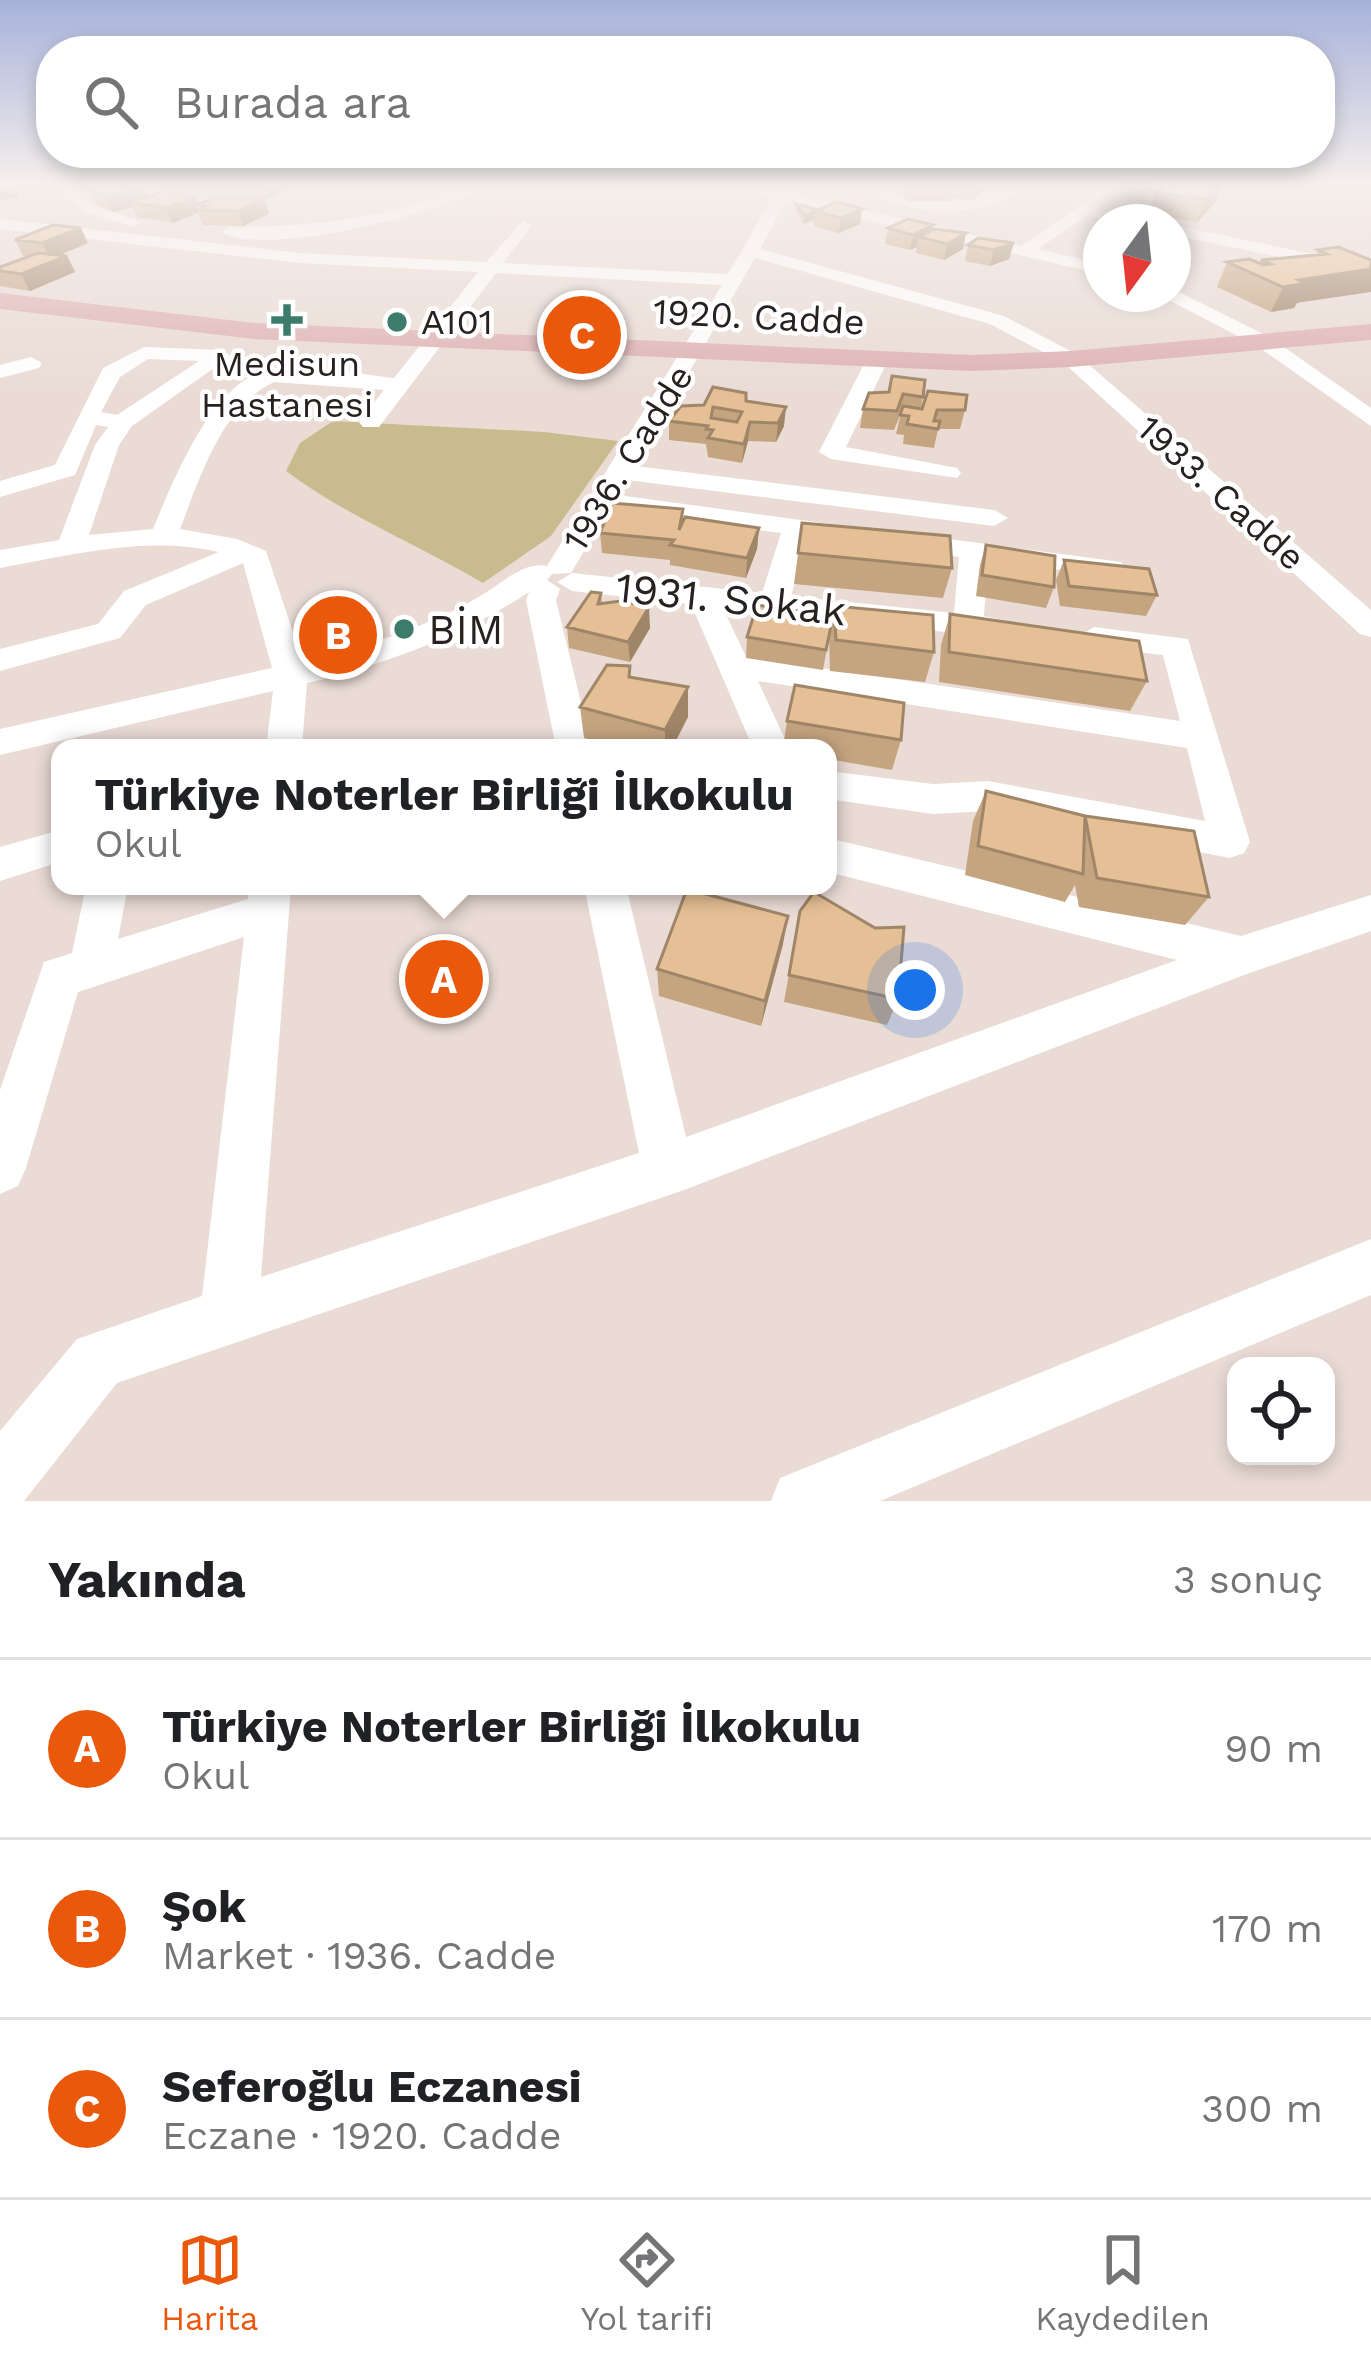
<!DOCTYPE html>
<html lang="tr">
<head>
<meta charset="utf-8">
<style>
	:root { --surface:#fff; --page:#f2f2f2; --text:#202124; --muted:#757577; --line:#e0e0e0; --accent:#ea580c }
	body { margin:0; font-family:"Work Sans",sans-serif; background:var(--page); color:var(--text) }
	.controls { position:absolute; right:36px; bottom:36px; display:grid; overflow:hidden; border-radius:24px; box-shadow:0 6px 18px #0003 }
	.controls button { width:108px; height:108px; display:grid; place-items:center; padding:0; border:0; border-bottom:3px solid var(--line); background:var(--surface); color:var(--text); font:60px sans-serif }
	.compass { position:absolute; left:1083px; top:204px; width:108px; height:108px; border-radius:50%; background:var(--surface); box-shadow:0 6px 18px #0003; rotate:195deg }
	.you { position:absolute; left:915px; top:990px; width:42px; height:42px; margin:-30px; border:9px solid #fff; border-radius:50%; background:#1a73e8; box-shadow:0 0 0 18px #1a73e833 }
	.badge { display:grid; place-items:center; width:78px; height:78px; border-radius:50%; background:var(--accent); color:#fff; font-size:39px; font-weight:700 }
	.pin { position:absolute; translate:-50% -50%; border:6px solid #fff; box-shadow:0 3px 12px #0006 }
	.popup { position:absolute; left:51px; top:739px; width:786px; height:156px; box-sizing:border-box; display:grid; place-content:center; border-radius:24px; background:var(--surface); filter:drop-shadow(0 3px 9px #0005); font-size:39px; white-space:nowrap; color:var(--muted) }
	.popup b { font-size:45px; color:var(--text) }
	.popup::after { content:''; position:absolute; left:50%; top:100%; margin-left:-24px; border:24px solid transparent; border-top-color:var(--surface) }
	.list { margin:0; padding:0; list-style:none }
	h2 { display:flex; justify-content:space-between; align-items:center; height:156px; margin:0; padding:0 48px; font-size:51px }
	h2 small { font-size:39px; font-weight:400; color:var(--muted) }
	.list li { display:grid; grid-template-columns:78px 1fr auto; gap:36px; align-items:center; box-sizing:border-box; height:180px; padding:0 48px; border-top:3px solid var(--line) }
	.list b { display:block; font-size:45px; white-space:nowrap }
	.list p { margin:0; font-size:39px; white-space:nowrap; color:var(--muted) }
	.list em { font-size:39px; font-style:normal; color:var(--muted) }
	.icon { flex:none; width:66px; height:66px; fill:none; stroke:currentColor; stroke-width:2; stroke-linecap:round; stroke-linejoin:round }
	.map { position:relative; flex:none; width:1371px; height:1501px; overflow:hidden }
	.search { position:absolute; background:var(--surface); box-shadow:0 6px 18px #0003; left:36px; right:36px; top:36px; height:132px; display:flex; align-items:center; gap:30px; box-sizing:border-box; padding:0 42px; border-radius:48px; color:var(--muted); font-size:45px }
	.sheet { height:696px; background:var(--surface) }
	nav { display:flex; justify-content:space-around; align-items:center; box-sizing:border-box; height:168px; border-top:3px solid var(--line); background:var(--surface); font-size:33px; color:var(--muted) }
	nav a { display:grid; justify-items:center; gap:6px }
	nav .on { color:var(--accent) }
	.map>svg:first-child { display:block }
	.green { fill:#c8bc8e }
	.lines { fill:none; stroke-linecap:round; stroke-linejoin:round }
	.minor { fill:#fff; fill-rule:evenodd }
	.major { fill:#deb1b3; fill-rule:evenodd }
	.wall { fill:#c5a480; fill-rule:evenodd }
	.shaded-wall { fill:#a08668 }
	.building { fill:#e5bf95; stroke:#a08668; stroke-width:3; fill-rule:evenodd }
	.poi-dot { fill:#3d7c6a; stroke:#fff; stroke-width:4.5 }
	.labels { text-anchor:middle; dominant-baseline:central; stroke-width:9; stroke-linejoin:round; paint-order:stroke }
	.far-street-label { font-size:36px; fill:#272220; stroke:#fff }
	.far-poi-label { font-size:36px; fill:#272220; stroke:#fff; text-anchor:start }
	.street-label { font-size:42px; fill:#272220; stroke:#fff }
	.poi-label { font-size:42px; fill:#272220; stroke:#fff; text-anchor:start }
</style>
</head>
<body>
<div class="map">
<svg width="1371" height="1501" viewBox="0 0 1371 1501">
	<rect width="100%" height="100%" fill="#eadbd5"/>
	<!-- green -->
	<path class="green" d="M 333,421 L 544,432 L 618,441 L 551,536 L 483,583 C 417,544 346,516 286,471 L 300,443 Z"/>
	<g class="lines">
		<!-- minor -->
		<path class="minor" d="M 52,183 L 68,183 L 93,206 L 142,222 L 134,227 L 83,212 Z
			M 469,183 L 488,183 C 449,213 263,258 222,232 L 230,227 C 313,227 394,219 469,183 Z
			M 720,183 L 746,183 L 1021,246 L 1114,183 L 1131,183 L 1096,209 L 1143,222 L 1086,216 L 1038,249 L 1101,264 L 1101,274 L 786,201 L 760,249 L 1004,316 L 1078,355 L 1371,610 L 1371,637 L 1360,634 L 1064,363 L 990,324 L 755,258 L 635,466 L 994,510 L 1008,518 L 994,526 L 627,480 L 618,495 L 860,528 L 864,534 L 850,542 L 808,537 L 791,596 L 954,613 L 959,557 L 894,547 L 890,541 L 904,533 L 1121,562 L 1126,568 L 1111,577 L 988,560 L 984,616 L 1003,620 L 1008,627 L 992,637 L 723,608 L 746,657 L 1180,721 L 1163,655 L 1094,647 L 1078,637 L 1094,627 L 1188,639 L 1250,842 L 1244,853 L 1230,858 L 988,811 L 933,814 L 828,799 L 828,771 L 933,784 L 988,781 L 1205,821 L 1187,748 L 758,681 L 789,748 L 753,748 L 691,604 L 572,591 L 557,582 L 572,573 L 762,593 L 781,533 L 609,510 L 571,573 L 552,574 L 547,580 L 560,589 L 556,600 L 592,748 L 556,748 L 526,600 L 529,592 C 464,635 383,665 307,683 L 302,748 L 266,748 L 273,691 L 0,755 L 0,729 L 272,668 L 243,563 L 146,605 L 120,638 L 0,671 L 0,649 L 98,624 L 124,591 L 219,552 C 146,535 72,555 0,568 L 0,550 L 59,540 L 95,445 L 108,427 L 96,425 L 75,475 L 0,497 L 0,481 L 55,465 L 103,368 L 144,347 L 221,350 L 231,356 L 132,426 L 119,445 L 89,535 L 153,529 C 174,480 209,388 263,371 C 302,359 354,374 394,378 L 478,272 L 300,263 L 0,229 L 0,219 L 300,253 L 486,262 L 523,221 L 531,226 L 503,263 L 728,274 L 772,198 ZM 496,273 L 722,285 L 547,566 C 523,561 500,585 480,596 C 433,625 357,650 303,662 L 266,551 L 237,539 L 180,529 C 200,478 221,407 274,382 L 384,390 L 359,422 L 363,427 L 379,427 ZM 148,359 L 199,361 L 117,415 L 101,412 L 120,377 Z
			M 892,183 L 913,183 L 894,193 C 952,217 983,183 1035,183 C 992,216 929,219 881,198 L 884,186 Z
			M 1156,183 L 1172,183 L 1153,200 L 1143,200 L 1143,194 Z
			M 1173,225 L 1371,266 L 1371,276 L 1173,235 Z
			M 1173,289 L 1271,338 L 1371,408 L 1371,426 L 1257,346 L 1165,298 L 1163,294 L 1173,294 Z
			M 877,354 L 888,360 L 846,447 L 957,468 L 961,473 L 957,478 L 831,459 L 819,452 L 866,360 Z
			M 31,357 L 42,363 L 39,368 L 0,378 L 0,365 Z
			M 60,830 L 60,862 L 0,881 L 0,847 Z
			M 828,838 L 1241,936 L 1371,895 L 1371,931 L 1244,975 L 684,1190 L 117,1383 L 24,1501 L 0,1501 L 0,1431 L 77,1339 L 202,1296 L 244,937 L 78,992 L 26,1168 L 18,1186 L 0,1194 L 0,1090 L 44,962 L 72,953 L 86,886 L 128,886 L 118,939 L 248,899 L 249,886 L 291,886 L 261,1277 L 639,1153 L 584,886 L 626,886 L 686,1137 L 1177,960 L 828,872 Z
			M 1371,1239 L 1371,1295 L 880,1501 L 771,1501 L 780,1478 Z"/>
		<!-- major -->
		<path class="major" d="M 0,293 L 254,323 L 972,355 L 1071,351 L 1371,324 L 1371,340 L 1071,367 L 972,371 L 254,339 L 0,309 Z"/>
	</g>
	<!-- wall -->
	<path class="wall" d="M 78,183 L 147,197 L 166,192 L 162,183 L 289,183 L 290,188 L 264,200 L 269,214 L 243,226 L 203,225 L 198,213 L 173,223 L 137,217 L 133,207 L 113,212 L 94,203 L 90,192 L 83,193 ZM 195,197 L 231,199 L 198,204 Z
		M 902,183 L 992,183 L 972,201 L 951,197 L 950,201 L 907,201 L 901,192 Z
		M 1250,183 L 1371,183 L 1371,191 L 1254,187 Z
		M 1156,192 L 1216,202 L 1197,222 L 1148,214 Z
		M 796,204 L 860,224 L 839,233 L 814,226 L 814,219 L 804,224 L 796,211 Z
		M 933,225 L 932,230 L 966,233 L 963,249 L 944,260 L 916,253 L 917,247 L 910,250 L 885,244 L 888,228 Z
		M 978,238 L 1009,259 L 990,266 L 965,261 L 968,245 Z
		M 15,240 L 88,243 L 59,255 L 67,256 L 75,272 L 30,291 L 0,286 L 0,267 L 28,256 L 23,256 Z
		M 1338,247 L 1294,308 L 1271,312 L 1217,287 L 1227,262 L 1260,263 L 1261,260 L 1316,255 L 1318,250 Z
		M 889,392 L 923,397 L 921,409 L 965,410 L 960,429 L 938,429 L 934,448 L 903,444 L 904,435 L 896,434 L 901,413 L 894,430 L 860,428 L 863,409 Z
		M 746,401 L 784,426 L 776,442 L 748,441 L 742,463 L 708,457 L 706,444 L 669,440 L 669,421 L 704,405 Z
		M 683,520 L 759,528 L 757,549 L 746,578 L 670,565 L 670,560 L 602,553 L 600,533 Z
		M 802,523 L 952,568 L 943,598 L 794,584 Z
		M 986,545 L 1054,587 L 1046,608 L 976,596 L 980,565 Z
		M 1064,560 L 1157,595 L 1146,616 L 1060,606 L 1056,580 Z
		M 601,593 L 602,603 L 650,628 L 630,662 L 569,648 L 567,627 Z
		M 834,606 L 934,652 L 925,682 L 830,671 L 829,637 L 823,670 L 746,658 L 747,637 L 833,616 Z
		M 950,614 L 1147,681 L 1130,711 L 939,682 L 941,645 Z
		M 631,677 L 688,717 L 672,748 L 619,748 L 584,738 L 580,707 Z
		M 787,721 L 901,740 L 892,770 L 828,759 L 828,748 L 783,748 Z
		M 986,791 L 1085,816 L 1209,897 L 1185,925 L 1079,907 L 1075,885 L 1065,902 L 965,875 L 973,821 Z
		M 800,911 L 898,999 L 887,1025 L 784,1002 Z
		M 783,944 L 761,1026 L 659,996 L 657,969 Z"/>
	<!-- shaded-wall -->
	<path class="shaded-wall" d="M 12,183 L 19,197 L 0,200 L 0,185 Z
		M 78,183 L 122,183 L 88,188 L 90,192 L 83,193 Z
		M 260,183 L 289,183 L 290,188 L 266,200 Z
		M 976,183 L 992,183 L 972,201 Z
		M 1222,183 L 1216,202 L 1197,222 L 1205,200 Z
		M 144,188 L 150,203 L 131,202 L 133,207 L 113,212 L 106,197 Z
		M 196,197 L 199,205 L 196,205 L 198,213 L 173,223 L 167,208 Z
		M 264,199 L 269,214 L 243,226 L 238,211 Z
		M 862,209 L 860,224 L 839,233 L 841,218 Z
		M 815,212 L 814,219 L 804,224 L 805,216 Z
		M 933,225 L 930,240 L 919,237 L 917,247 L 910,250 L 913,235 Z
		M 81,228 L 88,243 L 50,259 L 42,243 Z
		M 966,233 L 963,249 L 944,260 L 947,244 Z
		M 1014,243 L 1009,259 L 990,266 L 994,250 Z
		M 67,256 L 75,272 L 30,291 L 21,274 Z
		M 1371,269 L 1371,292 L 1296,303 L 1294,308 L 1271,312 L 1283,287 L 1299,280 Z
		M 786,407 L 784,426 L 776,442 L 778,423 Z
		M 750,422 L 748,441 L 742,463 L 744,444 Z
		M 759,528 L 757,549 L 746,578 L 747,558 Z
		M 649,607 L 650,628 L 630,662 L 628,642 Z
		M 688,687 L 688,717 L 672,748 L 665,748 L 665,730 Z
		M 788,916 L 783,944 L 761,1026 L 765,1001 Z"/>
	<!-- building -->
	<path class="building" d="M 112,183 L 132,183 L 144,188 L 106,197 L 88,188 Z
		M 907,183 L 950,183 L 953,187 L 909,187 Z
		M 1165,183 L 1222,183 L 1205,200 L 1156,192 Z
		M 164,192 L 196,197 L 167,208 L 131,202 Z
		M 215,198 L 264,199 L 238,211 L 198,210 L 205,206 L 196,205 Z
		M 837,202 L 862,209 L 841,218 L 815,211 Z
		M 796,204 L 820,210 L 805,216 Z
		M 908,219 L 933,225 L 913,235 L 888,228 Z
		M 53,225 L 81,228 L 42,243 L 15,240 Z
		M 934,229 L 966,233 L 947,244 L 919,237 Z
		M 978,238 L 1014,243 L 994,250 L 968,245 Z
		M 1338,247 L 1371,260 L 1371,269 L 1299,280 L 1306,283 L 1283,287 L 1227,262 L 1249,259 L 1264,265 L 1271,264 L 1261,260 L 1327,254 L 1318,250 Z
		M 38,253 L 67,256 L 21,274 L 0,271 L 0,267 Z
		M 892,376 L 925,380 L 923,397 L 903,394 L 897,411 L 863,409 L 869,393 L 889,392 Z
		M 713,387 L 746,393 L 746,401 L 786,407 L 778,423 L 750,422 L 744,444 L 708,438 L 713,430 L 706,429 L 708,426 L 669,421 L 681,406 L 704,405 ZM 713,407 L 742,412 L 737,422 L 711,418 Z
		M 928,391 L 967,395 L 965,410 L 937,410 L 934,421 L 940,421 L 938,429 L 907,424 L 909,416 L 900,415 L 903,406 L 922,409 Z
		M 612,503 L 683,509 L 679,530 L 685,517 L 759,528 L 747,558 L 670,545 L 674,540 L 600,533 Z
		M 802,523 L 950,536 L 952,568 L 798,553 Z
		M 986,545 L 1055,556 L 1054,587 L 982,575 Z
		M 1064,560 L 1149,569 L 1157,595 L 1069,586 Z
		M 591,592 L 601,593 L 598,604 L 621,601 L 649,607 L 628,642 L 567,627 Z
		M 757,605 L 833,616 L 826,650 L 747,637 Z
		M 834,606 L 933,615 L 934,652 L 836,640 Z
		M 950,614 L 1139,641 L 1147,681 L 949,652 Z
		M 607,665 L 630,666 L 629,677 L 688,687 L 665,730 L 580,707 Z
		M 795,685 L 904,703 L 901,740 L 787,721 Z
		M 986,791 L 1085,816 L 1083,874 L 978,846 Z
		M 1085,816 L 1194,831 L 1209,897 L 1097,878 Z
		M 687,889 L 788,916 L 765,1001 L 657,969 Z
		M 814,892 L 875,928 L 904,927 L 898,999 L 789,975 L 800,911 Z"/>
	<!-- sky -->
	<linearGradient id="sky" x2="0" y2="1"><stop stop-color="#a7b2db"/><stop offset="0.47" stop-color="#f6efec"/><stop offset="1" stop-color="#f6efec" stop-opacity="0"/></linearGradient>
	<rect width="1371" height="393" fill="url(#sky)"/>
	<!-- markers -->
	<g class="poi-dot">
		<path d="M281 302h12v12h12v12h-12v12h-12v-12h-12v-12h12z"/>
		<circle cx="397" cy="322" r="12"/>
		<circle cx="404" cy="629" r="12"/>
	</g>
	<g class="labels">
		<!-- far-street labels -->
		<g class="far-street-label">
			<text transform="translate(759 317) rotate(3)">1920. Cadde</text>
			<text transform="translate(628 458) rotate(-58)">1936. Cadde</text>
			<text transform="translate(1221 493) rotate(42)">1933. Cadde</text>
		</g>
		<!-- far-poi labels -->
		<g class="far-poi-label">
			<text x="421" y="322">A101</text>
			<text x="287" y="364" text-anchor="middle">Medisun<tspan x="287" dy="41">Hastanesi</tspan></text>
		</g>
		<!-- street labels -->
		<g class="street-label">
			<text transform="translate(731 599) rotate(6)">1931. Sokak</text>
		</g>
		<!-- poi labels -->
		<g class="poi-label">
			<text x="428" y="629">BİM</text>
		</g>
	</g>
</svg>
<div class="controls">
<button><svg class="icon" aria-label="locate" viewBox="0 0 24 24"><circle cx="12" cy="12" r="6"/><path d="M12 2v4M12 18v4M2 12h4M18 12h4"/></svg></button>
</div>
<svg class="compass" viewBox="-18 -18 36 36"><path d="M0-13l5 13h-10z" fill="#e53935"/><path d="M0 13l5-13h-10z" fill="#757577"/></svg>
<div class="you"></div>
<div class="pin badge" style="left:444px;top:979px">A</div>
<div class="popup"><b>Türkiye Noterler Birliği İlkokulu</b>Okul</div>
<div class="pin badge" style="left:338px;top:635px">B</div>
<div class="pin badge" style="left:582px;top:335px">C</div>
<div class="search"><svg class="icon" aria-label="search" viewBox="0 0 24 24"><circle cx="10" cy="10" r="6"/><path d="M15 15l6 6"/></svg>Burada ara</div>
</div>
<section class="sheet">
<h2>Yakında<small>3 sonuç</small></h2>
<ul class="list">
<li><span class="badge">A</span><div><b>Türkiye Noterler Birliği İlkokulu</b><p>Okul</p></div><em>90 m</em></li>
<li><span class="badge">B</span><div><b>Şok</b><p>Market · 1936. Cadde</p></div><em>170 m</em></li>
<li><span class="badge">C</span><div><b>Seferoğlu Eczanesi</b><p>Eczane · 1920. Cadde</p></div><em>300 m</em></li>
</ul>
</section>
<nav>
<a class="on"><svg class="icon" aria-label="map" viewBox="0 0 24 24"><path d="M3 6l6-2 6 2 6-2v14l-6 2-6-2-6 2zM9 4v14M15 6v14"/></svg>Harita</a>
<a><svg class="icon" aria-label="directions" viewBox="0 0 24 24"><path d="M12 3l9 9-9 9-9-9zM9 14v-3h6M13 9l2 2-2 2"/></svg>Yol tarifi</a>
<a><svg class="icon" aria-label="saved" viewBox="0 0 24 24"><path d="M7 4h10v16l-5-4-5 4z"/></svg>Kaydedilen</a>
</nav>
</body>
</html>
